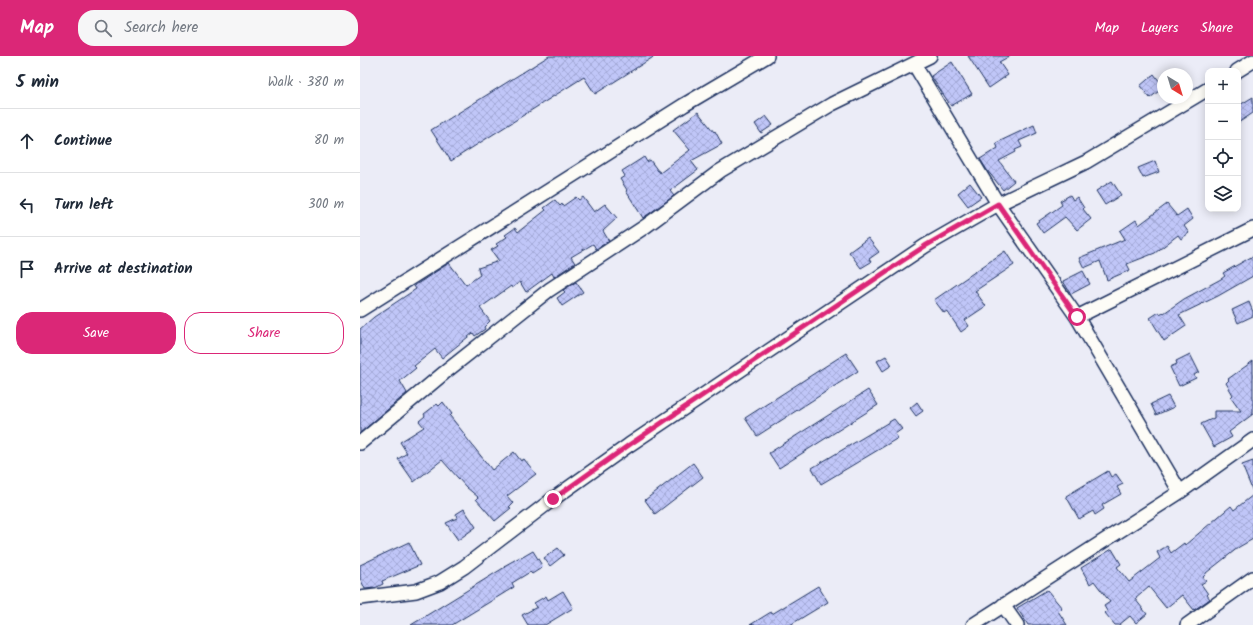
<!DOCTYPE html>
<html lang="en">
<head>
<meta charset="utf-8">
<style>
	:root { --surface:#fff; --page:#f6f6f7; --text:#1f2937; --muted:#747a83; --line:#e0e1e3; --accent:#db2777 }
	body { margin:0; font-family:Kalam,sans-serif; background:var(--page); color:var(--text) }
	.controls { position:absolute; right:12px; top:12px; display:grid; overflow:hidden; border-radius:8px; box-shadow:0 2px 10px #0003 }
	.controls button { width:36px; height:36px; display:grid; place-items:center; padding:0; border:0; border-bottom:1px solid var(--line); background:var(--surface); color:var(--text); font:20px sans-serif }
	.compass { position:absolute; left:797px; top:12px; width:36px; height:36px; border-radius:50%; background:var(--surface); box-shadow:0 2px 10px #0003; rotate:142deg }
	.stop { position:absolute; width:12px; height:12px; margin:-9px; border:3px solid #db2777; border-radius:50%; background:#fff }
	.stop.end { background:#db2777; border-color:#fff; box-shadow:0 1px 4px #0008 }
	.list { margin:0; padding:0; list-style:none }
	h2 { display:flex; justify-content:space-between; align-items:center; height:52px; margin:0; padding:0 16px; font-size:17px }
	h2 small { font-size:13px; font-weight:400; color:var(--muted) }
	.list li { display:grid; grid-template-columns:26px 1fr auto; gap:12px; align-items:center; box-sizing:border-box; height:64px; padding:0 16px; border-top:1px solid var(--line) }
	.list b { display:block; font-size:15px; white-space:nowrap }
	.list em { font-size:13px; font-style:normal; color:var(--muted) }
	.actions { display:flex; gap:8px; padding:12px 16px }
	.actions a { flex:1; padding:9px 0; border:1px solid var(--accent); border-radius:16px; text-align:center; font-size:14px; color:var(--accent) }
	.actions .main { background:var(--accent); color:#fff }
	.icon { flex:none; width:22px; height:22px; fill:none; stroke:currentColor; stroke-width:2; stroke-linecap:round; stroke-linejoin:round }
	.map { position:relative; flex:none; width:893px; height:569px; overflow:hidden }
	header { display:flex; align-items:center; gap:24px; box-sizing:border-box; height:56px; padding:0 20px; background:var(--accent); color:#fff }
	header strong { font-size:19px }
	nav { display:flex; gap:22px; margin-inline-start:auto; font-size:14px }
	.search { width:280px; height:36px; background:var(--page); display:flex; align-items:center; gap:10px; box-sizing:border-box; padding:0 14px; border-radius:16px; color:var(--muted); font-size:15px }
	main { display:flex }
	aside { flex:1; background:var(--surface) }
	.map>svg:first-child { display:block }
	.building { fill:url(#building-cross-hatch); stroke:#1b2f5e }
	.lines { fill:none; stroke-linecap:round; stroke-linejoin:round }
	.minor-casing { stroke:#1b2f5e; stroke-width:16 }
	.minor { stroke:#fdfcf7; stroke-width:13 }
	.route { stroke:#db2777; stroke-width:5 }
</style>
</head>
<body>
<header>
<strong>Map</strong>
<div class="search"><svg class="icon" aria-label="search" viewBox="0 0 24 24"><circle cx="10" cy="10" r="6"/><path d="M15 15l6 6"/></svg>Search here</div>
<nav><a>Map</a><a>Layers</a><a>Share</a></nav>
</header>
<main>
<aside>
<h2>5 min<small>Walk · 380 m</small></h2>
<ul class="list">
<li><svg class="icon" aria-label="ahead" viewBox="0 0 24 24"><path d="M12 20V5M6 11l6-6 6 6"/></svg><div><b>Continue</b></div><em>80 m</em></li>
<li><svg class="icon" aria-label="left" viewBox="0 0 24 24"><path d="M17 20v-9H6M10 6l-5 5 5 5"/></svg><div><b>Turn left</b></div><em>300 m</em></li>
<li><svg class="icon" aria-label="arrive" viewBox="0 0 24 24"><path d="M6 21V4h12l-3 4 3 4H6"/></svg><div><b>Arrive at destination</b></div></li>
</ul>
<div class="actions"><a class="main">Save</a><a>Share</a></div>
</aside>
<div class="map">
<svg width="893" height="569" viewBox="0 0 893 569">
	<defs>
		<pattern id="building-cross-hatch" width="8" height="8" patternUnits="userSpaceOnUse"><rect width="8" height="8" fill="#c0c6f8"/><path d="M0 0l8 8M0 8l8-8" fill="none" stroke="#a4aad7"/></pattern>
	</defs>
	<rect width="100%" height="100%" fill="#ebecf7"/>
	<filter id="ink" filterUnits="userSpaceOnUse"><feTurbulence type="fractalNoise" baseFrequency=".025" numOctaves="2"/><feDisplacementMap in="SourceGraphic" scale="8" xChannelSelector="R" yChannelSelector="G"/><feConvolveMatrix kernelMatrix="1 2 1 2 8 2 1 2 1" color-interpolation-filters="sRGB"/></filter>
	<g filter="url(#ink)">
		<!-- building -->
		<path class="building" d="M 189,0 L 295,0 L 235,38 L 224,21 L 91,105 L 71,74 Z
			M 608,0 L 650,0 L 639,6 L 648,19 L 629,32 Z
			M 592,6 L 612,38 L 591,50 L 571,20 Z
			M 794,18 L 803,30 L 803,32 L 790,42 L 780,30 Z
			M 893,41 L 893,57 L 878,67 L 878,50 Z
			M 338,56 L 354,76 L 355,75 L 362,88 L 331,105 L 338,114 L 310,135 L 314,140 L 283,162 L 266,135 L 267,134 L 260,123 L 265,120 L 262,115 L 284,101 L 287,106 L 290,104 L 298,115 L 299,115 L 300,117 L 330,94 L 313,74 Z
			M 406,60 L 413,69 L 401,77 L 395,68 Z
			M 674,69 L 677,77 L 659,85 L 662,91 L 655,94 L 656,96 L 639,105 L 654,125 L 643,134 L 627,114 L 620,103 L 638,92 L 636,87 Z
			M 795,105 L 799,116 L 783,122 L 778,112 Z
			M 752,125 L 761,139 L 745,149 L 736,135 Z
			M 610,127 L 621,141 L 608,150 L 598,137 Z
			M 710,139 L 713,144 L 717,141 L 724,152 L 723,153 L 731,163 L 717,174 L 705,161 L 683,177 L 676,167 L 702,149 L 700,145 Z
			M 216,141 L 219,144 L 223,141 L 234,156 L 245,148 L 257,162 L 243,175 L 249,185 L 236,193 L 233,188 L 211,201 L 215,207 L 194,221 L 192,217 L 166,236 L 160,226 L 152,232 L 151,230 L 120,252 L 130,265 L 124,271 L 125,273 L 115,280 L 113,277 L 82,302 L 75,293 L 54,310 L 56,312 L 40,325 L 47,337 L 0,377 L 0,273 L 14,261 L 56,233 L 54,230 L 89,207 L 106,229 L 120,219 L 118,212 L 139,205 L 131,194 L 138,190 L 136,188 L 147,181 L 145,179 L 155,172 L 158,176 L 186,154 L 184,152 L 195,144 L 200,150 L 202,148 L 203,150 Z
			M 807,148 L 817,160 L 827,153 L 833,163 L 824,170 L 829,177 L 821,183 L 818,179 L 795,197 L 767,208 L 770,214 L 747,224 L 740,205 L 724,212 L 719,202 L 765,183 L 760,175 L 776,164 L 779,169 Z
			M 508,182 L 519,196 L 509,203 L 511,206 L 501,212 L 489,196 Z
			M 645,195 L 654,209 L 615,235 L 626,250 L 605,264 L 609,270 L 601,276 L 587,255 L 584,257 L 574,244 Z
			M 893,200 L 893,220 L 858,240 L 819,259 L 826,270 L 804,285 L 790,262 L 799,256 L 800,258 L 803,256 L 804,257 L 824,243 L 861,223 L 865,220 L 863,217 Z
			M 723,215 L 730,228 L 711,238 L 703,225 Z
			M 216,226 L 223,236 L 202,250 L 197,242 L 205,236 L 203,234 Z
			M 889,246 L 893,256 L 893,260 L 878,267 L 872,254 Z
			M 486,297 L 498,315 L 397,380 L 385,362 Z
			M 830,298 L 839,316 L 834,319 L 836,322 L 819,330 L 810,311 L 817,308 L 816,305 Z
			M 526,300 L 532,309 L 523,315 L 517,305 Z
			M 893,305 L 893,358 L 869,376 L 872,381 L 854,391 L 841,368 L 854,362 L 854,355 L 881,355 L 871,341 L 873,339 L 866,327 L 869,324 L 868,323 Z
			M 508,334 L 518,349 L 419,412 L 409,397 Z
			M 808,340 L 814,351 L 796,359 L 791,348 Z
			M 83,346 L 92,358 L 90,360 L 106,380 L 105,380 L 132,414 L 154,396 L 161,405 L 164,403 L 176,418 L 147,440 L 153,447 L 149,451 L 151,452 L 135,465 L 116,443 L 118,441 L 106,431 L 82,404 L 54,426 L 38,403 L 47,397 L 40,386 L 64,371 L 59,365 L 65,360 L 64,358 L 77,348 L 79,350 Z
			M 557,346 L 563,355 L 556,360 L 550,352 Z
			M 534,363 L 542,373 L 535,378 L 538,382 L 461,428 L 452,412 Z
			M 893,405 L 893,436 L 882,409 Z
			M 333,407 L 343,421 L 295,458 L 285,444 Z
			M 748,415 L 751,421 L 756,418 L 763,428 L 757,431 L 761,438 L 742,449 L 744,453 L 735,459 L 733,455 L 719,463 L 706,440 Z
			M 893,439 L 893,483 L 879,491 L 846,517 L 846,518 L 843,521 L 846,525 L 841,528 L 848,538 L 847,539 L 850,543 L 834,554 L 822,539 L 806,552 L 789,531 L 775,543 L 787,558 L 776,567 L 770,560 L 759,569 L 755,569 L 745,557 L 747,555 L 744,550 L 750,546 L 734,525 L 730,528 L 721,512 L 752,493 L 761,508 L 757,511 L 769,526 L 800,502 L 797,496 L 807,490 L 811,497 L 824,487 L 825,489 L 871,450 L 874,454 Z
			M 104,453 L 116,471 L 98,484 L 86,467 L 97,462 L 96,458 Z
			M 49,486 L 60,509 L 22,525 L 23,528 L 15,532 L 5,533 L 0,522 L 0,509 Z
			M 198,492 L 204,499 L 190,510 L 184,502 Z
			M 173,495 L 183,511 L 172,518 L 170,516 L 152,527 L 154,531 L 92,569 L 51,569 L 145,511 L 144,510 L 160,501 L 161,502 Z
			M 458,530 L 468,546 L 430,569 L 390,569 L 411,556 L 412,558 Z
			M 687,534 L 702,552 L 698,555 L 707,569 L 668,569 L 657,552 Z
			M 203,535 L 213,552 L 185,569 L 168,569 L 162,559 L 177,551 L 174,547 L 186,540 L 188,544 Z"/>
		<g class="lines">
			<defs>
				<path id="minor" d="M 554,8 L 638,148 L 717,261 L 820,436
					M 877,15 L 893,5
					M 0,254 L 324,49 L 407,0
					M 717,261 L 893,173
					M 0,387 L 84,317 L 189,234 L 286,170 L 360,115 L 472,48 L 570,0
					M 0,542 L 56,535 L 80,526 L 104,511 L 193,443 L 269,389 L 565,190 L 638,148 L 726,106 L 848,33
					M 643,549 L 657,569
					M 613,569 L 820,436 L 893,384
					M 827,569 L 893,522"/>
			</defs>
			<!-- minor casing -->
			<use href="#minor" class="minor-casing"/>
			<!-- minor -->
			<use href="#minor" class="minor"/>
		</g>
	</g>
	<g class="lines" filter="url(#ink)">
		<!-- route -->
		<path class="route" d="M 193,443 L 269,389 L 533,211 L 565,190 L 638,148 L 717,261"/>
	</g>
</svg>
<div class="controls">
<button>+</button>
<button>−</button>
<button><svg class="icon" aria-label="locate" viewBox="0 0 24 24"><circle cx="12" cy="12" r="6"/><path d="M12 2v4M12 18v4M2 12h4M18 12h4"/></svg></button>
<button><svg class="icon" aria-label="layers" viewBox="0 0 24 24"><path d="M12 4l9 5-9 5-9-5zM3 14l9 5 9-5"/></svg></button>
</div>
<svg class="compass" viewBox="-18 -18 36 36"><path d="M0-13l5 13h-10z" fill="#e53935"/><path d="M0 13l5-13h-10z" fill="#747a83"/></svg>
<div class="stop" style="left:717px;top:261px"></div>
<div class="stop end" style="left:193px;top:443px"></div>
</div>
</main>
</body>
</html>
